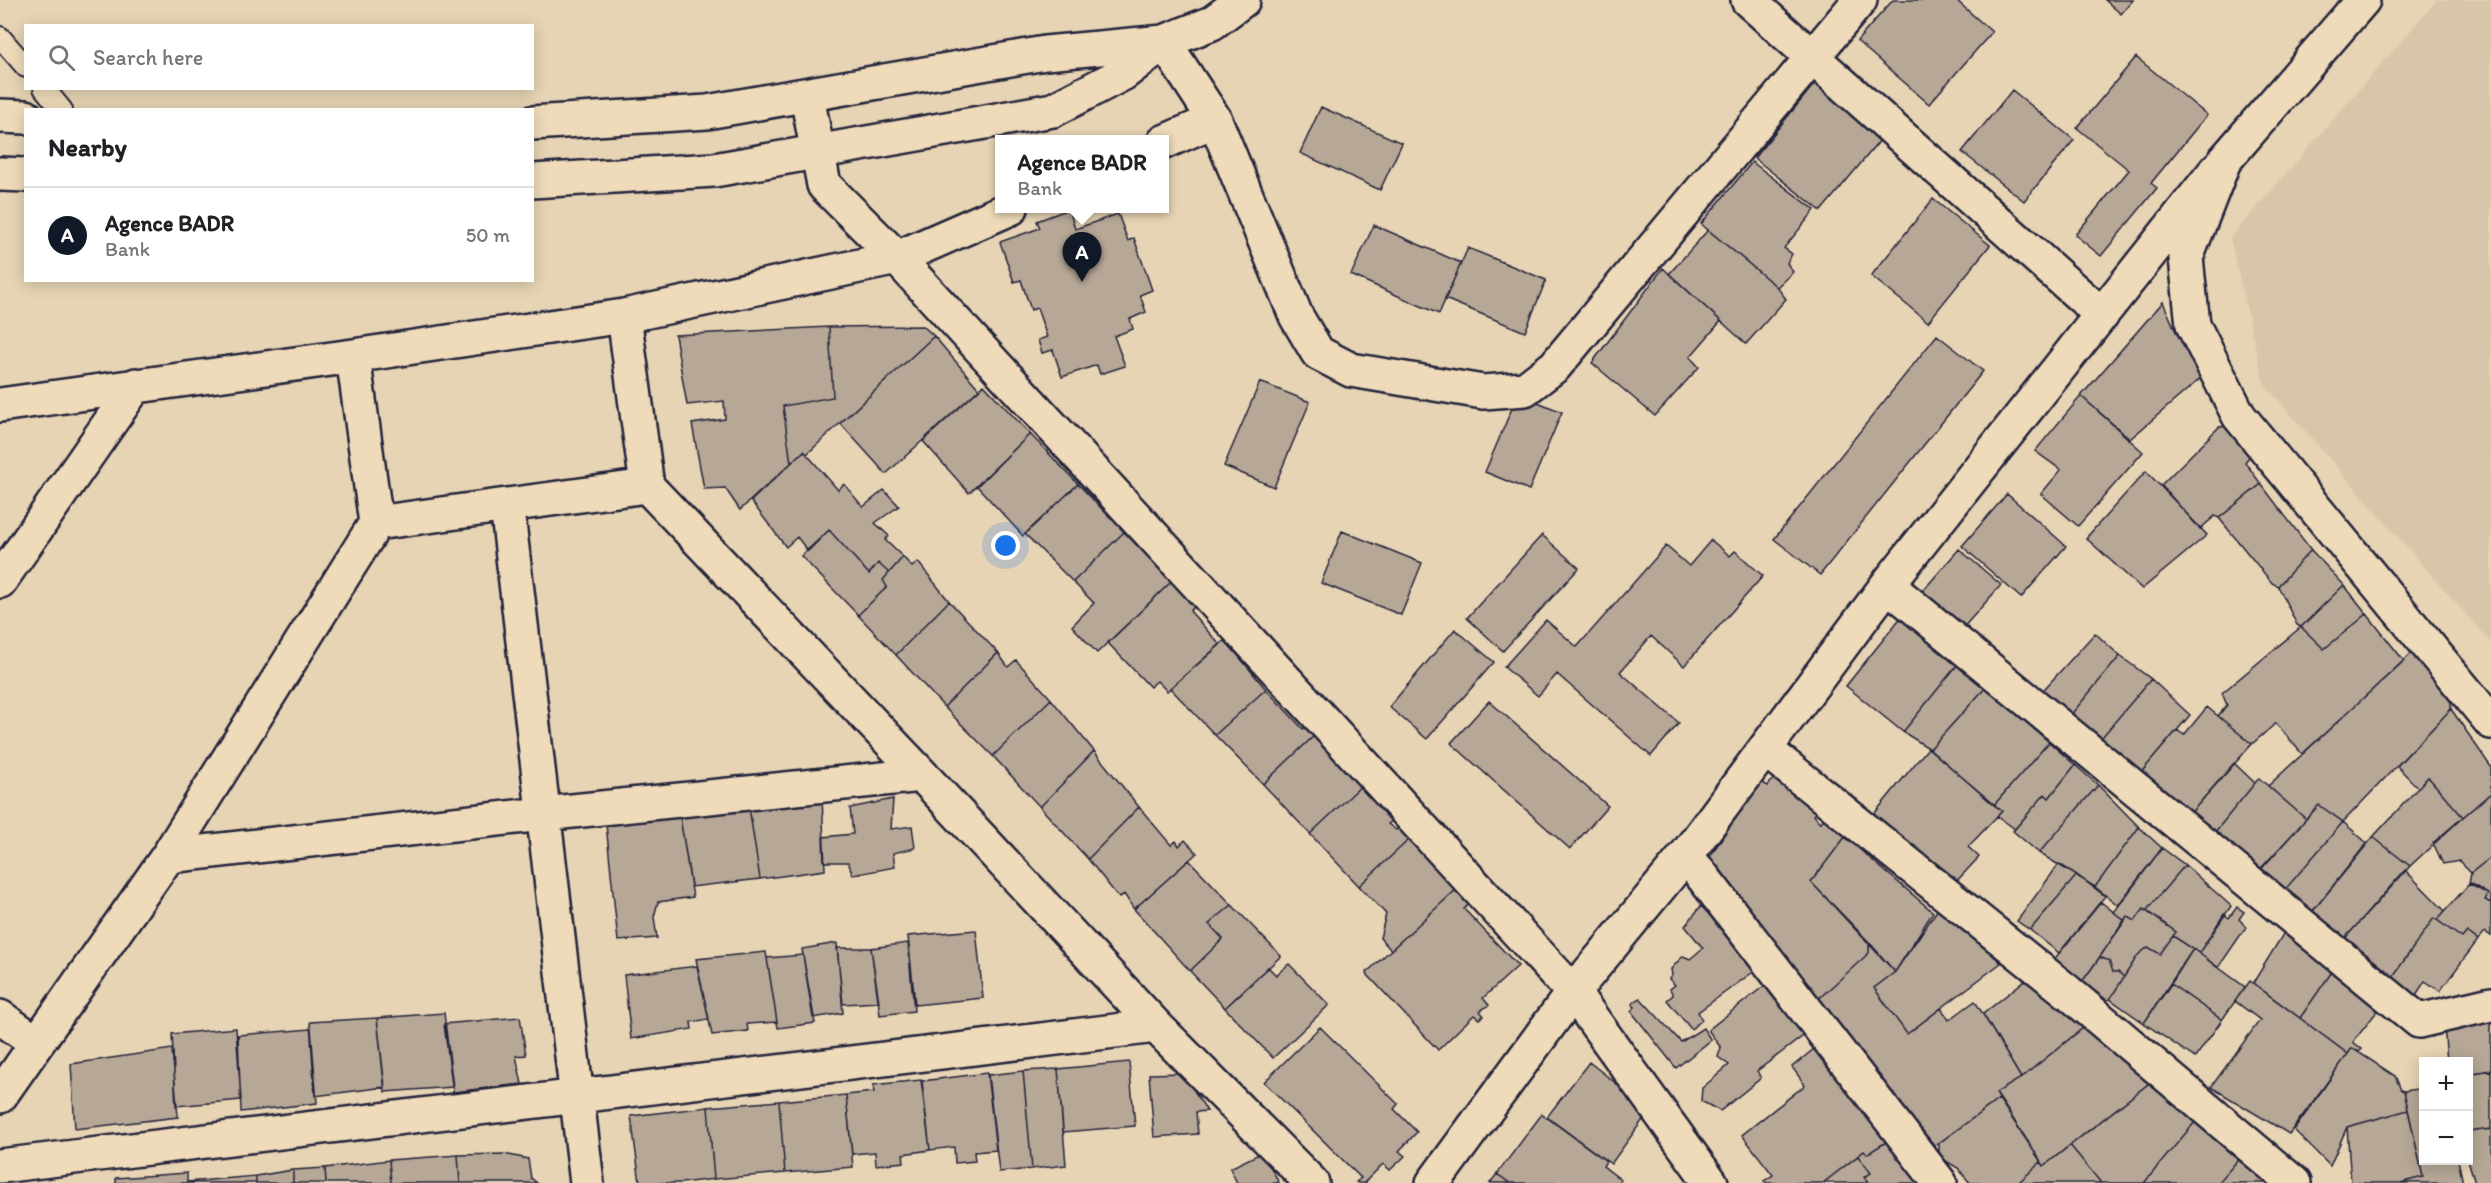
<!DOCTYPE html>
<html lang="en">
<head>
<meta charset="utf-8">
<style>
	:root { --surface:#fff; --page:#f2f2f2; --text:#202124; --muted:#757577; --line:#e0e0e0; --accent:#111827 }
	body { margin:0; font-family:Itim,sans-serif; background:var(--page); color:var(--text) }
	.controls { position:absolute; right:18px; bottom:18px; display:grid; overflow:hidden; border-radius:0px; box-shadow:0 3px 15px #0003 }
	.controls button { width:54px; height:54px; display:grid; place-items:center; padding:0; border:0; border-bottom:2px solid var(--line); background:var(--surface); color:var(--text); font:30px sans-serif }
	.you { position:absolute; left:1006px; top:546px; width:21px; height:21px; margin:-15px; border:4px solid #fff; border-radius:50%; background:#1a73e8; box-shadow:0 0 0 9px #1a73e833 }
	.badge { display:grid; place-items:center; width:39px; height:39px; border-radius:50%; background:var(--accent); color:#fff; font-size:20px; font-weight:700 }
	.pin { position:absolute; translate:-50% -50px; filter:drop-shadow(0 2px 3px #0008) }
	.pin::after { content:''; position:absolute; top:32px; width:21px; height:18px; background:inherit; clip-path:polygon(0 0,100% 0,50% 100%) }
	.popup { position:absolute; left:995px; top:135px; width:174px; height:78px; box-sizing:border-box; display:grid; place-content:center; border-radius:0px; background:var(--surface); filter:drop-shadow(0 2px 4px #0005); font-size:20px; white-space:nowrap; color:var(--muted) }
	.popup b { font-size:22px; color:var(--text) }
	.popup::after { content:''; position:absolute; left:50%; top:100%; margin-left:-12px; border:12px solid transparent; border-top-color:var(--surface) }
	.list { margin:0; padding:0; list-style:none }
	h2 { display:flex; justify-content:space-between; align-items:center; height:78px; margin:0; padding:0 24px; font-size:26px }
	h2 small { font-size:20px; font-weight:400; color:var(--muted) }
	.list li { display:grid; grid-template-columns:39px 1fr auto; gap:18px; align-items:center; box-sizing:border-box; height:96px; padding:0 24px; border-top:2px solid var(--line) }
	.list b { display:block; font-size:22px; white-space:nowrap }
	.list p { margin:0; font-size:20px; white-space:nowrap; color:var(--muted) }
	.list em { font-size:20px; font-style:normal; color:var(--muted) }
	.icon { flex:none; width:33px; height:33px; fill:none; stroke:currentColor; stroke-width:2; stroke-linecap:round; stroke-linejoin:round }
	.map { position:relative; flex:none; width:2491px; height:1183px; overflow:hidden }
	.search { position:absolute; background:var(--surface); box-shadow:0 3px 15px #0003; left:24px; top:24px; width:510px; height:66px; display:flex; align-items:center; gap:15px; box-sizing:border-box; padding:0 21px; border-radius:0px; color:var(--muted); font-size:22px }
	.panel { position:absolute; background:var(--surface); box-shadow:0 3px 15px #0003; left:24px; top:108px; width:510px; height:174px; border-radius:0px }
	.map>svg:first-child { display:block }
	.built { fill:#d8c6ab }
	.building { fill:#b6a796; stroke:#22223b; stroke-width:1.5 }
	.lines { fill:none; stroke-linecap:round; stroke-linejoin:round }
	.lane-casing { stroke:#22223b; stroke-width:24 }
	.street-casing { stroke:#22223b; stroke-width:38 }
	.secondary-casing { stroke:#22223b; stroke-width:38 }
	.lane { stroke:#efdbb9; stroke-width:20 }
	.street { stroke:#efdbb9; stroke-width:33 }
	.secondary { stroke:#efdbb9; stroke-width:33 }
</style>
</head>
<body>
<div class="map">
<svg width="2491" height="1183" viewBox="0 0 2491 1183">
	<rect width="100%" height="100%" fill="#e7d4b4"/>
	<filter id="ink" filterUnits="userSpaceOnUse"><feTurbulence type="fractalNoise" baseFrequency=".0167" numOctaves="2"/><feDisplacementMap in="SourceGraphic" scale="12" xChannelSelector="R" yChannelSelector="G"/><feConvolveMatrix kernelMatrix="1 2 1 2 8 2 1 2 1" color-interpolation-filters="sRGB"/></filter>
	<g filter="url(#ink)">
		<!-- built -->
		<path class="built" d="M 2437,0 L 2491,0 L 2491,643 L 2264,384 L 2230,238 Z"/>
		<!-- building -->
		<path class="building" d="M 1893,0 L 1956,0 L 1992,32 L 1929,104 L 1857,41 Z
			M 2105,0 L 2133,0 L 2121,14 Z
			M 2136,57 L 2207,115 L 2151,183 L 2157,188 L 2101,256 L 2075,235 L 2129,170 L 2077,128 Z
			M 1816,82 L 1882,138 L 1821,211 L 1754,158 Z
			M 2012,90 L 2074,140 L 2024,201 L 1962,152 Z
			M 1321,107 L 1402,143 L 1380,190 L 1300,153 Z
			M 1752,162 L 1815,210 L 1784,248 L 1792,254 L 1787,263 L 1793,272 L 1777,287 L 1701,224 Z
			M 1933,199 L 1990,245 L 1928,322 L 1871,276 Z
			M 1069,209 L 1075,229 L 1118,214 L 1128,241 L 1134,238 L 1152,290 L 1140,295 L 1146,312 L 1130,319 L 1133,329 L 1114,336 L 1125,366 L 1100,374 L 1097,365 L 1062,377 L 1053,350 L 1042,353 L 1038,340 L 1047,337 L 1037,308 L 1031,310 L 1021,280 L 1014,282 L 1000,242 L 1040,228 L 1037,221 Z
			M 1374,225 L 1461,263 L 1439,314 L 1351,275 Z
			M 1708,230 L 1777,287 L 1786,299 L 1746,344 L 1669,274 Z
			M 1468,248 L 1546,280 L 1525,332 L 1445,299 Z
			M 1663,268 L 1721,321 L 1690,357 L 1699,367 L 1655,416 L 1592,363 Z
			M 2163,302 L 2177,334 L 2190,332 L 2202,377 L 2130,439 L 2081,396 Z
			M 923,326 L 934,336 L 807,454 L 804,451 L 791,463 L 783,406 L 833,397 L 829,327 Z
			M 829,327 L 833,397 L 783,406 L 791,463 L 740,510 L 725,488 L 704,489 L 692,424 L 725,419 L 724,401 L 687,405 L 675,335 Z
			M 1937,335 L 1983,371 L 1820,575 L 1774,539 Z
			M 934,336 L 979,389 L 886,474 L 840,423 Z
			M 1260,382 L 1310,402 L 1274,487 L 1224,466 Z
			M 984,385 L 1030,434 L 969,493 L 923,441 Z
			M 1518,394 L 1562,412 L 1529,490 L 1485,472 Z
			M 2081,396 L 2143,452 L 2078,526 L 2041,494 L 2061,470 L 2035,451 Z
			M 2232,426 L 2251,448 L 2249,457 L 2245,462 L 2261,484 L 2219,518 L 2215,516 L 2200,529 L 2161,485 L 2219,427 Z
			M 1030,434 L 1078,484 L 1023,536 L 977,486 Z
			M 804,451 L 838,490 L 844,484 L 863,507 L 884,490 L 899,506 L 875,523 L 889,536 L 885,540 L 903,557 L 889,573 L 878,563 L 869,574 L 829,530 L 808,551 L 797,537 L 786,547 L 751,501 Z
			M 2146,471 L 2207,535 L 2142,589 L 2086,538 Z
			M 1078,484 L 1124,532 L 1073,582 L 1025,534 Z
			M 2261,484 L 2311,550 L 2278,586 L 2272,583 L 2219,518 Z
			M 2007,494 L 2066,546 L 2021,598 L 1962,546 Z
			M 829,530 L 869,574 L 878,563 L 889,573 L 883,580 L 887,587 L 858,615 L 801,556 Z
			M 1342,531 L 1422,563 L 1401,615 L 1321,583 Z
			M 1124,532 L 1172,581 L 1097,653 L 1072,626 L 1094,603 L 1073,582 Z
			M 1542,535 L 1579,568 L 1503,651 L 1467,618 Z
			M 1711,540 L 1730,556 L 1735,551 L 1763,576 L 1684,666 L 1651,636 L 1620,672 L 1679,723 L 1651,756 L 1557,674 L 1538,696 L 1504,667 L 1546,620 L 1577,647 L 1666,546 L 1689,566 Z
			M 1959,549 L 2001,585 L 1962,629 L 1921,593 Z
			M 2311,550 L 2344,585 L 2301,627 L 2297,625 L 2278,586 Z
			M 903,557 L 912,567 L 918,562 L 949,601 L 896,655 L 858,615 L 887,587 L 883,580 Z
			M 1172,581 L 1195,606 L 1190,611 L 1220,645 L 1167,691 L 1157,681 L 1150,687 L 1108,643 Z
			M 2344,585 L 2367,614 L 2324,649 L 2301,627 Z
			M 949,601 L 998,653 L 944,707 L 896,655 Z
			M 2367,614 L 2404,661 L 2302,754 L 2276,723 L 2252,744 L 2218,716 L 2227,705 L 2222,693 L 2301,627 L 2324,649 Z
			M 1902,616 L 1958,664 L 1903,732 L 1846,686 Z
			M 1455,629 L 1494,662 L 1427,739 L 1389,707 Z
			M 2095,633 L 2120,656 L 2064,723 L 2037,697 Z
			M 1225,640 L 1266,689 L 1215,735 L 1170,688 Z
			M 2413,652 L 2451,702 L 2451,709 L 2343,822 L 2319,805 L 2306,819 L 2268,786 Z
			M 998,653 L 1008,667 L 1016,660 L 1051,699 L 993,756 L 944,707 Z
			M 2120,656 L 2151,679 L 2092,749 L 2064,723 Z
			M 1958,664 L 1986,687 L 1930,749 L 1903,732 Z
			M 2151,679 L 2190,715 L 2138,776 L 2092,749 Z
			M 1986,687 L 2049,742 L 1994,805 L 1930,749 Z
			M 1266,689 L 1303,729 L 1308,724 L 1316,734 L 1263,784 L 1215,735 Z
			M 1051,699 L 1094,751 L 1040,807 L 993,756 Z
			M 1489,701 L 1608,806 L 1570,849 L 1451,743 Z
			M 2207,707 L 2252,744 L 2189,815 L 2138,776 L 2177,730 L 2184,735 Z
			M 2451,709 L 2491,767 L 2491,793 L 2463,817 L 2428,777 L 2418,788 L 2397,766 Z
			M 1316,734 L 1363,784 L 1310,834 L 1263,784 Z
			M 2049,742 L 2075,765 L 2049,798 L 2045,794 L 2015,829 L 1997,816 L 2002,811 L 1994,805 Z
			M 1928,748 L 2002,811 L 1968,847 L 1979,857 L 1954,884 L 1874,814 Z
			M 1094,751 L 1139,807 L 1088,859 L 1040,807 Z
			M 2234,763 L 2255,783 L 2211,837 L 2189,815 Z
			M 2075,765 L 2098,785 L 2039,853 L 2013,831 L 2045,794 L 2049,798 Z
			M 1776,775 L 1822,807 L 1814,815 L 1820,823 L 1825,818 L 1845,837 L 1811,882 L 1869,942 L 1869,953 L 1815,1002 L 1703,867 L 1759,781 L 1768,786 Z
			M 2428,777 L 2463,817 L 2410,866 L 2373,837 Z
			M 2259,778 L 2306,819 L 2256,875 L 2211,837 Z
			M 1363,784 L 1393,820 L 1388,824 L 1396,830 L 1405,826 L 1414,835 L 1359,886 L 1310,834 Z
			M 2098,785 L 2139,827 L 2095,887 L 2039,853 Z
			M 2491,793 L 2491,857 L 2471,873 L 2459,861 L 2443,864 L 2433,843 Z
			M 822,795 L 825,870 L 760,879 L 749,807 Z
			M 893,799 L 891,829 L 912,826 L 915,848 L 893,853 L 895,867 L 853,875 L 848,862 L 824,862 L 823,837 L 853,834 L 850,808 Z
			M 2319,805 L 2343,822 L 2277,899 L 2253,877 Z
			M 749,807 L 760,879 L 691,887 L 680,817 Z
			M 1139,807 L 1171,845 L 1176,841 L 1179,846 L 1185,840 L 1197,853 L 1134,909 L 1124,894 L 1119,898 L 1088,859 Z
			M 680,817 L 693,897 L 658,902 L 654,917 L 657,938 L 618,941 L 606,824 Z
			M 2343,822 L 2367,843 L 2304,922 L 2277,899 Z
			M 2139,827 L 2162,848 L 2118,905 L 2095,887 Z
			M 1414,835 L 1460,886 L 1391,950 L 1380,938 L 1386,914 L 1359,886 Z
			M 1845,837 L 1933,912 L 1895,972 L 1811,882 Z
			M 2373,837 L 2410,866 L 2338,946 L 2304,922 Z
			M 2162,848 L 2185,865 L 2146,911 L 2144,909 L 2135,921 L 2127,916 L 2125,921 L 2114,912 Z
			M 2491,857 L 2491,903 L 2485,900 L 2488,894 L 2469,884 L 2471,873 Z
			M 1189,860 L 1232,905 L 1209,924 L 1223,939 L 1190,971 L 1134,909 Z
			M 2059,864 L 2077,875 L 2030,930 L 2017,921 Z
			M 2185,865 L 2231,906 L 2199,953 L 2173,936 L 2176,932 L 2146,911 Z
			M 2405,870 L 2445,911 L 2437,920 L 2434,918 L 2389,982 L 2338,946 Z
			M 2077,875 L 2105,896 L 2059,953 L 2030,930 Z
			M 2470,883 L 2488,894 L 2485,900 L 2491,903 L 2491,936 L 2485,932 L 2478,940 L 2467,932 L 2462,938 L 2437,920 Z
			M 1460,886 L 1472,901 L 1464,909 L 1518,966 L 1483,998 L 1489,1005 L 1480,1011 L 1484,1016 L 1479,1019 L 1474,1015 L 1438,1050 L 1366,973 Z
			M 2101,902 L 2125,921 L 2082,982 L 2076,984 L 2052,962 Z
			M 1942,903 L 2001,963 L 1907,1034 L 1874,988 L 1895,972 Z
			M 1232,905 L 1281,956 L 1225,1008 L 1190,971 L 1223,939 L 1209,924 Z
			M 1701,906 L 1760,967 L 1698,1012 L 1702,1020 L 1691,1029 L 1667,1000 L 1673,995 L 1670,989 L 1675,985 L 1669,979 L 1672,975 L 1671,969 L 1683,956 L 1690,959 L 1703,948 L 1685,926 Z
			M 2237,907 L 2244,912 L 2239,919 L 2246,927 L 2218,968 L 2199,953 L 2224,914 L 2229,918 Z
			M 2144,909 L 2176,932 L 2160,954 L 2148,947 L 2138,955 L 2124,977 L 2118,972 L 2113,972 L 2109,961 L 2100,957 L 2127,916 L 2135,921 Z
			M 2434,918 L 2462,938 L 2467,932 L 2478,940 L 2440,991 L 2425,981 L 2414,998 L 2389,982 Z
			M 2288,926 L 2338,963 L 2300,1018 L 2253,983 Z
			M 976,930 L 983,998 L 915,1005 L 908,936 Z
			M 2173,936 L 2193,949 L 2144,1023 L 2110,999 L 2138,955 L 2148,947 L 2160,954 Z
			M 1869,942 L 1895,972 L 1874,988 L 1907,1034 L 1941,1008 L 1949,1020 L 1975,1001 L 2021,1078 L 1996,1093 L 1999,1099 L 1935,1146 L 1815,1002 L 1869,953 Z
			M 837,943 L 843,1013 L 813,1018 L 802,949 Z
			M 908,943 L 914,1011 L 880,1015 L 871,948 Z
			M 837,948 L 871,948 L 879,1002 L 843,1004 Z
			M 2193,949 L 2245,987 L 2222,1020 L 2171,984 Z
			M 766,952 L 777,1022 L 747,1024 L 748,1031 L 712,1035 L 696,959 Z
			M 803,955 L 815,1023 L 778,1028 L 767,958 Z
			M 2100,957 L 2109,961 L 2113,972 L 2118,972 L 2124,977 L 2110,999 L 2107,1000 L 2082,982 Z
			M 2338,963 L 2386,1000 L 2353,1042 L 2362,1049 L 2359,1052 L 2352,1048 L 2348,1054 L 2300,1018 Z
			M 1289,964 L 1329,1005 L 1273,1058 L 1225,1008 L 1268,967 L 1276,975 Z
			M 697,966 L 709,1019 L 691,1022 L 692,1029 L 631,1039 L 624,975 Z
			M 2029,977 L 2088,1024 L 2021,1078 L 1983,1014 Z
			M 1774,978 L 1811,1030 L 1757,1071 L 1761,1078 L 1720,1111 L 1701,1101 L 1702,1088 L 1729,1065 L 1718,1057 L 1721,1048 L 1708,1030 Z
			M 2250,981 L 2348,1054 L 2289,1134 L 2211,1087 L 2260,1020 L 2235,1001 Z
			M 2171,984 L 2222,1020 L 2195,1058 L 2144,1023 Z
			M 1640,998 L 1681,1042 L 1703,1028 L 1711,1040 L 1676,1068 L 1631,1011 L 1635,1007 L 1632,1004 Z
			M 444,1013 L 453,1087 L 385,1092 L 377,1018 Z
			M 2491,1016 L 2491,1070 L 2468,1074 L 2468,1062 L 2447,1062 L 2444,1025 Z
			M 520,1017 L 526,1055 L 516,1056 L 522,1084 L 453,1092 L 444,1024 Z
			M 377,1018 L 385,1087 L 315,1096 L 310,1022 Z
			M 2088,1024 L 2152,1081 L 2044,1166 L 1996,1093 L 2021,1078 Z
			M 1320,1027 L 1398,1104 L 1394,1109 L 1417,1132 L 1399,1151 L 1405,1156 L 1390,1170 L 1383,1164 L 1365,1182 L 1366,1183 L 1358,1183 L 1356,1182 L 1361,1178 L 1264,1082 Z
			M 236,1028 L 241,1100 L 176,1106 L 172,1034 Z
			M 311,1029 L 317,1103 L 241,1112 L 238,1035 Z
			M 1820,1044 L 1891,1139 L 1867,1154 L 1864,1151 L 1823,1183 L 1767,1183 L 1764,1181 L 1773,1175 L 1742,1135 L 1805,1085 L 1792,1067 Z
			M 2352,1048 L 2395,1076 L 2401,1090 L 2404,1091 L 2408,1110 L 2347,1127 L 2330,1166 L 2294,1130 Z
			M 172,1049 L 178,1117 L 75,1129 L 71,1064 Z
			M 1129,1062 L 1135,1126 L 1063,1132 L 1058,1069 Z
			M 1589,1062 L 1650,1110 L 1611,1164 L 1547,1117 Z
			M 1058,1069 L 1066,1165 L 1032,1169 L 1023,1071 Z
			M 2491,1070 L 2491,1129 L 2468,1132 L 2468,1074 Z
			M 1023,1071 L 1032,1169 L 999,1172 L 988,1075 Z
			M 987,1073 L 996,1150 L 974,1152 L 975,1161 L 955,1163 L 954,1147 L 930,1150 L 922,1081 Z
			M 1183,1073 L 1207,1111 L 1196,1112 L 1198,1134 L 1154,1137 L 1149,1074 Z
			M 921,1080 L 930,1150 L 903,1154 L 904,1162 L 876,1165 L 875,1152 L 852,1154 L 846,1095 L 874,1092 L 873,1085 Z
			M 2152,1081 L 2195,1122 L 2144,1183 L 2101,1183 L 2070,1145 Z
			M 2424,1088 L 2424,1160 L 2458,1160 L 2463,1183 L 2400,1183 L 2423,1177 L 2404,1091 Z
			M 846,1095 L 853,1167 L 785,1173 L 779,1101 Z
			M 1999,1099 L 2041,1162 L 2018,1183 L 1970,1183 L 1958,1168 L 1939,1157 L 1939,1143 Z
			M 779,1101 L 785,1173 L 714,1179 L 708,1107 Z
			M 708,1107 L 714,1179 L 681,1183 L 640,1183 L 631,1116 Z
			M 2408,1110 L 2423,1177 L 2400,1183 L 2351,1183 L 2347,1127 Z
			M 1542,1114 L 1606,1161 L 1603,1166 L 1621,1180 L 1619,1183 L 1510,1183 L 1497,1174 Z
			M 2195,1122 L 2238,1160 L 2218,1183 L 2144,1183 Z
			M 2491,1129 L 2491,1183 L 2475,1183 L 2468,1160 L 2468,1132 Z
			M 1891,1139 L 1925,1183 L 1868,1183 L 1864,1177 L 1871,1173 L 1858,1156 L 1864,1151 L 1867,1154 Z
			M 2070,1145 L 2101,1183 L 2018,1183 L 2041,1162 L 2044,1166 Z
			M 1263,1152 L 1279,1183 L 1237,1183 L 1230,1168 Z
			M 504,1154 L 528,1159 L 531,1178 L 537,1183 L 460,1183 L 458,1155 Z
			M 458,1155 L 460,1183 L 391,1183 L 389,1160 Z
			M 1858,1156 L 1871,1173 L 1864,1177 L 1868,1183 L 1823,1183 Z
			M 389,1160 L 391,1183 L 326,1183 L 325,1168 Z
			M 2238,1160 L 2270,1183 L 2218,1183 Z
			M 325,1168 L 326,1183 L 293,1183 L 293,1170 Z
			M 293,1170 L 293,1183 L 256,1183 L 256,1176 Z
			M 187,1173 L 187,1183 L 116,1183 L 116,1178 Z
			M 1497,1174 L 1510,1183 L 1490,1183 Z
			M 256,1176 L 256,1183 L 187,1183 L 187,1182 Z"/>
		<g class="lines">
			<defs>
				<path id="lane" d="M 0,37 L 26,67
					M 44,88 L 62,110"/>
				<path id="street" d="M 1748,0 L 2102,315
					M 1164,42 L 1215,120 L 1296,316 L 1318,353 L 1351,370 L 1483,392 L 1525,389 L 1555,366 L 1860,0
					M 807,96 L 824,185 L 897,258 L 1573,992 L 1711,1183
					M 1164,142 L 1215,120
					M 353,356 L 376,523 L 647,486 L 624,316
					M 0,405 L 353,356 L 624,316 L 897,258 L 1011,208
					M 647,486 L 922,775 L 1156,1026 L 1312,1183
					M 507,506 L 587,1183
					M 0,581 L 136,385
					M 1887,585 L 2419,1021 L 2491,1004
					M 1766,750 L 2068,992 L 2294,1183
					M 1686,855 L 1940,1183
					M 168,856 L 543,814 L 922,775
					M 0,1017 L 37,1043
					M 0,1096 L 168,856 L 376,523
					M 0,1166 L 1156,1026
					M 1433,1183 L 1573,992 L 1686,855 L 1887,585 L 2217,169"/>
				<path id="secondary" d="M 2363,0 L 2224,161 L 2186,258 L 2193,325 L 2239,416 L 2491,722
					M 0,116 L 26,117
					M 532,123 L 707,112 L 1045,53 L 1164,42 L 1212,23 L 1243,0
					M 0,174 L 26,175
					M 532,181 L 714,170 L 1053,110 L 1124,73 L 1164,42"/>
			</defs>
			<!-- lane casing -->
			<use href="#lane" class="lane-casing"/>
			<!-- street casing -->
			<use href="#street" class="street-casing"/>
			<!-- secondary casing -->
			<use href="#secondary" class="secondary-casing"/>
			<!-- lane -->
			<use href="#lane" class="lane"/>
			<!-- street -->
			<use href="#street" class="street"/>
			<!-- secondary -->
			<use href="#secondary" class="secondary"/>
		</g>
	</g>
</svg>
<div class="controls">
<button>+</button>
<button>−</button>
</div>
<div class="you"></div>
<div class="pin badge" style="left:1082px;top:282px">A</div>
<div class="popup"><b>Agence BADR</b>Bank</div>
<div class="search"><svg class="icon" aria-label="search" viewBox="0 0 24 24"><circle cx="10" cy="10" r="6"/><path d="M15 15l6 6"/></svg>Search here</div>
<section class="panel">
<h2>Nearby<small></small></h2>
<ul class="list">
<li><span class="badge">A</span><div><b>Agence BADR</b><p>Bank</p></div><em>50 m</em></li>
</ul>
</section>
</div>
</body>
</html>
